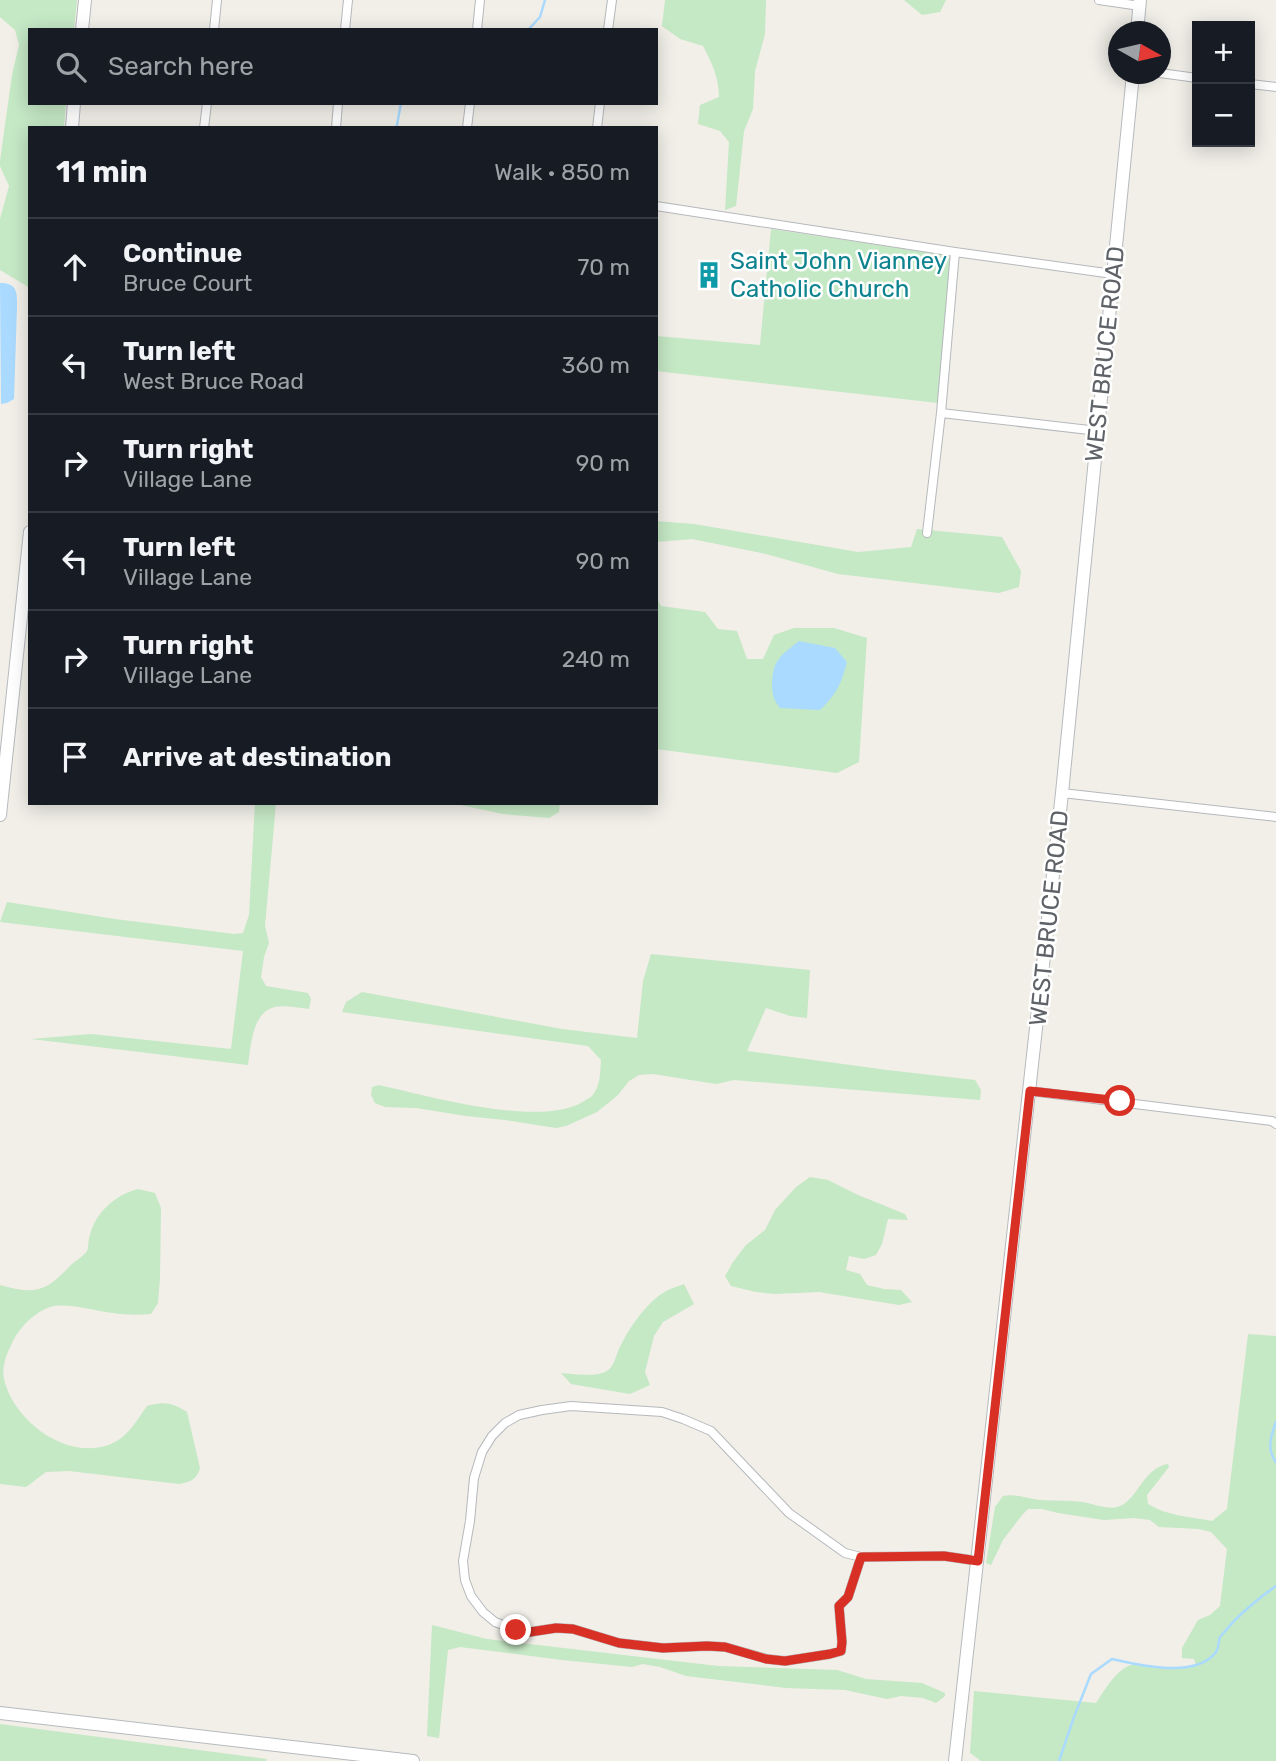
<!DOCTYPE html>
<html lang="en">
<head>
<meta charset="utf-8">
<style>
	:root { --surface:#171b24; --page:#20242c; --text:#f1f3f6; --muted:#9ea1a6; --line:#363941 }
	body { margin:0; font-family:Rubik,sans-serif; background:var(--page); color:var(--text) }
	.controls { position:absolute; right:21px; top:21px; display:grid; overflow:hidden; border-radius:0px; box-shadow:0 4px 18px #0003 }
	.controls button { width:63px; height:63px; display:grid; place-items:center; padding:0; border:0; border-bottom:2px solid var(--line); background:var(--surface); color:var(--text); font:35px sans-serif }
	.compass { position:absolute; left:1108px; top:21px; width:63px; height:63px; border-radius:50%; background:var(--surface); box-shadow:0 4px 18px #0003; rotate:98deg }
	.stop { position:absolute; width:21px; height:21px; margin:-16px; border:5px solid #d93025; border-radius:50%; background:#fff }
	.stop.end { background:#d93025; border-color:#fff; box-shadow:0 2px 7px #0008 }
	.list { margin:0; padding:0; list-style:none }
	h2 { display:flex; justify-content:space-between; align-items:center; height:91px; margin:0; padding:0 28px; font-size:30px }
	h2 small { font-size:23px; font-weight:400; color:var(--muted) }
	.list li { display:grid; grid-template-columns:46px 1fr auto; gap:21px; align-items:center; box-sizing:border-box; height:98px; padding:0 28px; border-top:2px solid var(--line) }
	.list b { display:block; font-size:26px; white-space:nowrap }
	.list p { margin:0; font-size:23px; white-space:nowrap; color:var(--muted) }
	.list em { font-size:23px; font-style:normal; color:var(--muted) }
	.icon { flex:none; width:38px; height:38px; fill:none; stroke:currentColor; stroke-width:2; stroke-linecap:round; stroke-linejoin:round }
	.map { position:relative; flex:none; width:1276px; height:1761px; overflow:hidden }
	.search { position:absolute; background:var(--surface); box-shadow:0 4px 18px #0003; left:28px; top:28px; width:630px; height:77px; display:flex; align-items:center; gap:18px; box-sizing:border-box; padding:0 24px; border-radius:0px; color:var(--muted); font-size:26px }
	.panel { position:absolute; background:var(--surface); box-shadow:0 4px 18px #0003; left:28px; top:126px; width:630px; height:679px; border-radius:0px }
	.map>svg:first-child { display:block }
	.green { fill:#c5e8c5 }
	.water { fill:#aadaff }
	.lines { fill:none; stroke-linecap:round; stroke-linejoin:round }
	.stream { stroke:#aadaff; stroke-width:2.5 }
	.street-casing { stroke:#b5b8bc; stroke-width:10 }
	.secondary-casing { stroke:#b6babf; stroke-width:14 }
	.street { stroke:#fff; stroke-width:8 }
	.secondary { stroke:#fff; stroke-width:12 }
	.route { stroke:#d93025; stroke-width:9 }
	.labels { text-anchor:middle; dominant-baseline:central; stroke-width:5; stroke-linejoin:round; paint-order:stroke }
	.culture-label { font-size:24px; fill:#0d838f; stroke:#fff; text-anchor:start }
	.street-label { font-size:24px; fill:#5f6368; stroke:#fff }
</style>
</head>
<body>
<div class="map">
<svg width="1276" height="1761" viewBox="0 0 1276 1761">
	<rect width="100%" height="100%" fill="#f1efe8"/>
	<!-- green -->
	<path class="green" d="M 0,0 L 77,0 L 74,30 L 30,30 L 30,103 L 66,103 L 64,128 L 30,128 L 30,288 L 0,270 L 0,219 L 9,186 L 0,166 L 0,161 L 12,75 L 19,45 L 15,30 L 0,17 Z
		M 665,0 L 766,0 L 765,34 L 755,71 L 753,109 L 744,131 L 736,206 L 725,210 L 729,142 L 720,131 L 698,124 L 700,105 L 719,97 C 719,78 712,63 703,46 L 680,39 L 662,26 Z
		M 904,0 L 946,0 L 940,12 L 922,15 Z
		M 771,229 L 952,256 L 938,403 L 656,371 L 656,336 L 760,345 Z
		M 656,521 L 694,524 L 858,552 L 911,547 L 917,529 L 1002,537 L 1021,571 L 1019,587 L 999,593 L 838,574 L 766,554 L 692,539 L 656,542 Z
		M 656,596 L 661,606 L 705,612 L 718,629 L 737,631 L 747,659 L 763,659 L 774,635 L 794,628 L 834,628 L 867,638 L 859,762 L 837,773 L 656,749 Z
		M 255,803 L 276,803 L 265,926 L 269,943 L 264,957 L 261,977 L 266,986 L 308,993 L 311,999 L 309,1009 C 300,1008 283,1005 275,1007 C 252,1012 251,1046 248,1065 L 31,1039 L 91,1034 L 231,1049 L 243,951 L 0,922 L 7,902 L 115,919 L 234,934 L 243,933 L 249,915 Z
		M 451,803 L 560,803 L 559,812 L 549,818 L 503,814 Z
		M 651,954 L 810,970 L 807,1018 L 790,1016 L 766,1008 L 747,1051 L 887,1070 L 975,1080 L 981,1090 L 980,1100 L 734,1080 L 716,1084 L 653,1074 L 639,1075 L 629,1081 L 618,1095 L 597,1112 L 566,1126 L 556,1128 L 505,1120 L 466,1116 L 416,1108 L 385,1107 L 375,1103 L 371,1095 L 372,1087 L 379,1085 C 428,1096 533,1126 579,1104 C 583,1101 589,1099 592,1096 C 601,1085 600,1072 601,1060 L 588,1046 L 342,1012 L 346,1002 L 362,992 L 562,1029 L 637,1038 L 643,981 Z
		M 810,1177 L 828,1180 L 858,1195 L 905,1214 L 908,1220 L 888,1219 L 882,1244 L 876,1255 L 864,1259 L 849,1256 L 846,1270 L 860,1274 L 867,1285 L 884,1289 L 901,1290 L 912,1302 L 899,1305 L 819,1292 L 775,1294 L 756,1292 L 731,1286 L 725,1276 L 733,1262 L 746,1245 L 765,1230 L 775,1210 L 796,1187 Z
		M 138,1189 L 155,1193 L 161,1208 L 160,1278 L 158,1303 L 151,1314 C 138,1315 126,1315 113,1313 C 95,1311 68,1302 50,1307 C 35,1312 21,1326 14,1339 C 8,1351 1,1365 4,1379 C 13,1421 68,1462 111,1444 C 128,1437 137,1420 147,1406 C 163,1401 174,1403 187,1412 L 200,1468 C 197,1480 190,1482 179,1484 L 69,1471 L 46,1472 L 26,1487 L 0,1484 L 0,1285 C 37,1295 45,1292 71,1265 C 75,1261 84,1256 87,1251 C 89,1247 88,1239 90,1235 C 96,1212 115,1195 138,1189 Z
		M 684,1284 L 694,1304 L 663,1322 L 654,1336 L 645,1372 L 650,1385 L 630,1394 L 571,1384 L 561,1373 C 572,1374 595,1377 605,1372 C 614,1368 615,1358 619,1349 C 629,1328 646,1302 668,1290 C 672,1288 679,1286 684,1284 Z
		M 1248,1334 L 1276,1336 L 1276,1761 L 981,1761 L 970,1753 L 974,1691 L 1096,1703 C 1105,1690 1117,1667 1135,1664 C 1136,1664 1145,1666 1146,1666 C 1162,1669 1181,1669 1196,1665 L 1194,1659 L 1182,1658 L 1182,1648 L 1198,1620 L 1210,1615 L 1220,1606 L 1227,1549 L 1211,1532 L 1199,1529 L 1159,1527 L 1150,1520 L 1134,1518 L 1104,1520 L 1058,1513 L 1042,1509 L 1028,1509 L 1022,1515 L 1003,1540 L 991,1565 L 986,1563 L 995,1507 L 1003,1496 C 1016,1493 1026,1499 1040,1500 C 1054,1501 1068,1500 1083,1502 C 1094,1504 1110,1511 1120,1506 C 1138,1499 1143,1468 1168,1464 L 1169,1467 L 1147,1495 L 1148,1504 C 1167,1516 1191,1517 1212,1521 L 1227,1509 Z
		M 432,1625 L 487,1639 L 718,1666 L 837,1670 L 866,1679 L 922,1683 L 945,1693 L 945,1696 L 936,1703 L 923,1698 L 901,1696 L 887,1699 L 845,1690 L 786,1688 L 686,1676 L 660,1667 L 643,1664 L 632,1667 L 562,1660 L 460,1647 L 448,1650 L 439,1738 L 427,1736 Z
		M 0,1724 L 267,1759 L 266,1761 L 0,1761 Z"/>
	<!-- water -->
	<path class="water" d="M 0,283 C 18,283 17,293 17,307 L 14,399 L 7,403 L 1,404 Z
		M 799,641 L 835,648 L 847,662 C 841,684 837,694 820,710 L 780,708 C 773,699 772,694 772,682 C 773,659 782,655 799,641 Z"/>
	<g class="lines">
		<!-- stream -->
		<path class="stream" d="M 528,30 L 540,17 L 545,0
			M 397,125 L 401,103
			M 1276,1422 C 1271,1436 1266,1449 1276,1462
			M 1059,1761 L 1074,1717 L 1091,1674 L 1112,1659 C 1139,1665 1196,1679 1216,1652 C 1219,1648 1218,1642 1220,1637 C 1221,1636 1226,1630 1227,1629 C 1241,1612 1258,1599 1276,1586"/>
		<defs>
			<path id="street" d="M 1099,0 L 1140,6
				M 214,30 L 217,0
				M 345,30 L 348,0
				M 477,30 L 480,0
				M 608,30 L 612,0
				M 1160,73 L 1197,78
				M 1250,84 L 1276,87
				M 204,128 L 207,103
				M 336,128 L 338,103
				M 467,128 L 470,103
				M 597,128 L 600,103
				M 656,206 L 955,252 L 1113,274
				M 941,413 L 1098,431
				M 927,533 L 941,413 L 955,252
				M 1062,793 L 1276,817
				M 1030,1091 L 1272,1121 L 1276,1124
				M 861,1557 L 848,1597 L 839,1606 L 842,1642 L 841,1651 L 830,1654 L 785,1661 L 767,1659 L 725,1647 L 707,1646 L 663,1648 L 619,1643 L 573,1629 L 556,1628 L 530,1632 L 516,1630 L 495,1622 L 483,1612 L 471,1596 L 465,1580 L 463,1561 L 470,1521 L 474,1478 L 482,1452 L 492,1436 L 505,1423 L 519,1415 L 542,1410 L 571,1406 L 662,1412 L 683,1419 L 711,1431 L 789,1513 L 845,1553 L 861,1557 L 944,1556 L 978,1561"/>
			<path id="secondary" d="M 82,30 L 85,0
				M 1137,32 L 1140,0
				M 72,128 L 74,103
				M 0,815 L 30,532
				M 0,1713 L 413,1761
				M 955,1761 L 1062,793 L 1133,74"/>
		</defs>
		<!-- street casing -->
		<use href="#street" class="street-casing"/>
		<!-- secondary casing -->
		<use href="#secondary" class="secondary-casing"/>
		<!-- street -->
		<use href="#street" class="street"/>
		<!-- secondary -->
		<use href="#secondary" class="secondary"/>
	</g>
	<g class="lines">
		<!-- route -->
		<path class="route" d="M 516,1630 L 530,1632 L 556,1628 L 573,1629 L 619,1643 L 663,1648 L 707,1646 L 725,1647 L 766,1659 L 785,1661 L 830,1654 L 841,1651 L 842,1642 L 839,1606 L 848,1597 L 861,1557 L 944,1556 L 978,1561 L 1030,1091 L 1120,1101"/>
	</g>
	<!-- icons -->
	<defs>
		<symbol id="building-bare" viewBox="-9 -9 18 18"><path d="M-4-6H4V6H1V3H-1V6H-4ZM-2.5-4.3h1.7v1.8h-1.7ZM.8-4.3h1.7v1.8H.8ZM-2.5-1h1.7V.8h-1.7ZM.8-1h1.7V.8H.8Z" fill="#0f9aa8" stroke="#fff" stroke-width="2.5" paint-order="stroke"/></symbol>
	</defs>
	<g fill-rule="evenodd">
		<use href="#building-bare" x="690" y="256" width="38" height="38"/>
	</g>
	<g class="labels">
		<!-- culture labels -->
		<g class="culture-label">
			<text x="730" y="261">Saint John Vianney<tspan x="730" dy="28">Catholic Church</tspan></text>
		</g>
		<!-- street labels -->
		<g class="street-label">
			<text transform="translate(1105 354) rotate(-84)">WEST BRUCE ROAD</text>
			<text transform="translate(1049 918) rotate(-84)">WEST BRUCE ROAD</text>
		</g>
	</g>
</svg>
<div class="controls">
<button>+</button>
<button>−</button>
</div>
<svg class="compass" viewBox="-18 -18 36 36"><path d="M0-13l5 13h-10z" fill="#e53935"/><path d="M0 13l5-13h-10z" fill="#9ea1a6"/></svg>
<div class="stop" style="left:1120px;top:1101px"></div>
<div class="stop end" style="left:516px;top:1630px"></div>
<div class="search"><svg class="icon" aria-label="search" viewBox="0 0 24 24"><circle cx="10" cy="10" r="6"/><path d="M15 15l6 6"/></svg>Search here</div>
<section class="panel">
<h2>11 min<small>Walk · 850 m</small></h2>
<ul class="list">
<li><svg class="icon" aria-label="ahead" viewBox="0 0 24 24"><path d="M12 20V5M6 11l6-6 6 6"/></svg><div><b>Continue</b><p>Bruce Court</p></div><em>70 m</em></li>
<li><svg class="icon" aria-label="left" viewBox="0 0 24 24"><path d="M17 20v-9H6M10 6l-5 5 5 5"/></svg><div><b>Turn left</b><p>West Bruce Road</p></div><em>360 m</em></li>
<li><svg class="icon" aria-label="right" viewBox="0 0 24 24"><path d="M7 20v-9h11M14 6l5 5-5 5"/></svg><div><b>Turn right</b><p>Village Lane</p></div><em>90 m</em></li>
<li><svg class="icon" aria-label="left" viewBox="0 0 24 24"><path d="M17 20v-9H6M10 6l-5 5 5 5"/></svg><div><b>Turn left</b><p>Village Lane</p></div><em>90 m</em></li>
<li><svg class="icon" aria-label="right" viewBox="0 0 24 24"><path d="M7 20v-9h11M14 6l5 5-5 5"/></svg><div><b>Turn right</b><p>Village Lane</p></div><em>240 m</em></li>
<li><svg class="icon" aria-label="arrive" viewBox="0 0 24 24"><path d="M6 21V4h12l-3 4 3 4H6"/></svg><div><b>Arrive at destination</b></div></li>
</ul>
</section>
</div>
</body>
</html>
